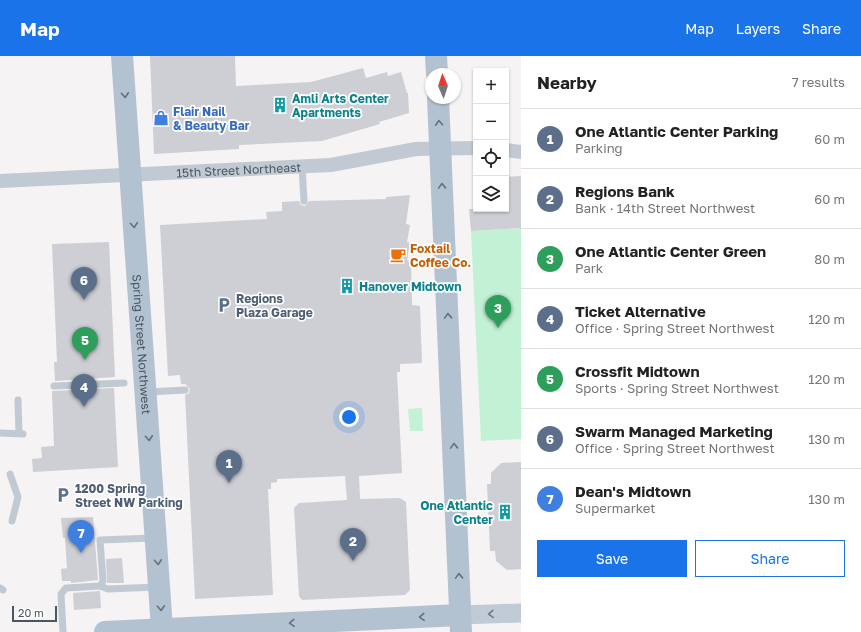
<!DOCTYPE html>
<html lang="en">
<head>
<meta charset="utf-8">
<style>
	:root { --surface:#fff; --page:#f6f6f6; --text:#222; --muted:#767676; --line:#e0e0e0; --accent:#1a73e8 }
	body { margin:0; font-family:"Golos Text",sans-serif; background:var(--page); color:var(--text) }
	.controls { position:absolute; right:12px; top:12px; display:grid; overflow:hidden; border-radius:0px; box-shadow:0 1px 3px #0004 }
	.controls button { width:36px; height:36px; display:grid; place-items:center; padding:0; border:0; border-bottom:1px solid var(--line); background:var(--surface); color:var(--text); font:20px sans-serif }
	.compass { position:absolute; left:425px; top:12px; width:36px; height:36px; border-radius:50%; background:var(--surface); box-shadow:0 1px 3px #0004; rotate:357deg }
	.scale { position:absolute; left:12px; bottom:10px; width:45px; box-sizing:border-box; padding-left:4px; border:2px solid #4a5661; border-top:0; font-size:11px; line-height:14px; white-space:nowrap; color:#4a5661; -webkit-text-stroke:3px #fff; paint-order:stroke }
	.you { position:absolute; left:349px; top:361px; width:14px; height:14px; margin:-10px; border:3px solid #fff; border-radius:50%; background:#1a73e8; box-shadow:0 0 0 6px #1a73e833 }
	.badge { display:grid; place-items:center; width:26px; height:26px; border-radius:50%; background:var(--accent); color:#fff; font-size:13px; font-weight:700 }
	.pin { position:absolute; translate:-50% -33px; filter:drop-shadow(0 1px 2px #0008) }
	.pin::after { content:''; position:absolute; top:21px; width:14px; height:12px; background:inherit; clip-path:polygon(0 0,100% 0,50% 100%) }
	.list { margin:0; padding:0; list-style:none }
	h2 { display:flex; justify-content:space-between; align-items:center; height:52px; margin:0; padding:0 16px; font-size:17px }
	h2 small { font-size:13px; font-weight:400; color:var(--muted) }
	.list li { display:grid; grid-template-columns:26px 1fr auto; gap:12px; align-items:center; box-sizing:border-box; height:60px; padding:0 16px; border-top:1px solid var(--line) }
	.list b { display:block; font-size:15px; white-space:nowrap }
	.list p { margin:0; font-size:13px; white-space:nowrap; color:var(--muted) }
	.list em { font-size:13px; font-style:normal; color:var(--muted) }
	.actions { display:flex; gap:8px; padding:12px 16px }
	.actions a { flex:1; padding:9px 0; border:1px solid var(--accent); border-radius:0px; text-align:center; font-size:14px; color:var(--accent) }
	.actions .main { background:var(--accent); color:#fff }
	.icon { flex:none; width:22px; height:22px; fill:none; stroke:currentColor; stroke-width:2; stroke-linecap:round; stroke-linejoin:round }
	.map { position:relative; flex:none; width:521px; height:576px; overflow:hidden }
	header { display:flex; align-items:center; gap:24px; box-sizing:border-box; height:56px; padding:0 20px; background:var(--accent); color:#fff }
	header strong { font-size:19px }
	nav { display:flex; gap:22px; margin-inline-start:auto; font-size:14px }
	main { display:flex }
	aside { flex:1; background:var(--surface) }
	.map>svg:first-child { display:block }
	.green { fill:#c3f1d5 }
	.building { fill:#cdcfd5 }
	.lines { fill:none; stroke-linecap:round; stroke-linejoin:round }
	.path { stroke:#7ad0a6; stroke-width:2.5; stroke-dasharray:3 2; stroke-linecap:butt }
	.lane { stroke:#c1cad2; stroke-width:7 }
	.street { stroke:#c1cad2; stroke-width:14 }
	.secondary { stroke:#c1cbd6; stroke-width:19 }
	.primary { stroke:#b3c2d1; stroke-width:22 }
	.oneway { stroke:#64717d }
	.oneway2 { stroke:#6e7984 }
	.labels { text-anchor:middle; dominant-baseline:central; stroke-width:3.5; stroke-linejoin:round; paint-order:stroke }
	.culture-label { font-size:12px; font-weight:bold; fill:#0d838f; stroke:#fff; text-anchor:start }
	.shop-label { font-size:12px; font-weight:bold; fill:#366cbe; stroke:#fff; text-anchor:start }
	.street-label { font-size:12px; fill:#4a5661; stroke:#fff }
	.food-label { font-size:12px; font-weight:bold; fill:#c56008; stroke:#fff; text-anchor:start }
	.service-label { font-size:12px; font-weight:bold; fill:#4e5e75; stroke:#fff; text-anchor:start }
</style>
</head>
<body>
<header>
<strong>Map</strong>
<nav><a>Map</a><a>Layers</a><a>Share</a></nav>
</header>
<main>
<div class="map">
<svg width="521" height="576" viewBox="0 0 521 576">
	<rect width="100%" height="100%" fill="#f5f3f3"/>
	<!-- green -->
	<path class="green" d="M 521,172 L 521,383 L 481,385 L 471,175 Z
		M 422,352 L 423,375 L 410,375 L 408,353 Z"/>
	<!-- building -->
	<path class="building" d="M 150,0 L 235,0 L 236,30 L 311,26 L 363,12 L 366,22 L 387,16 L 388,20 L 401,16 L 407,37 L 408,37 L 409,57 L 379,66 L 380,68 L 322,85 L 239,89 L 239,93 L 154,98 Z
		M 521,120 L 521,172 L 471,175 L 469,153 L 506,153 L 506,121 Z
		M 410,139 L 406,168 L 410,169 L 407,186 L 410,187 L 407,204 L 411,205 L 412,249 L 420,250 L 422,307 L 400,308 L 400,316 L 397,316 L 402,417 L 359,420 L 360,443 L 400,442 L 406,446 L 410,534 L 405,539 L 302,544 L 299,540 L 294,452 L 299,447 L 347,444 L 345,420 L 277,423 L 277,426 L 271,427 L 271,433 L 268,433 L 273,539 L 195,543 L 185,339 L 189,337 L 190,333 L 185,328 L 181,328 L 180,319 L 168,320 L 160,169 L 267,163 L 266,156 L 282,155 L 282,146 L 299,145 L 301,149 L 305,150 L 309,145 L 386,143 L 386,141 Z
		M 109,186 L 115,321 L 55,325 L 54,306 L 57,306 L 52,188 Z
		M 114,332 L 118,411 L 33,416 L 32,403 L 42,402 L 41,391 L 54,390 L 52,335 Z
		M 521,406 L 521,513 L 507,514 L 496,505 L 495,495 L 490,495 L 487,428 L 491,428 L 491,417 L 501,407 Z
		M 93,461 L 98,524 L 71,527 L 71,525 L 62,525 L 61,513 L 67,512 L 65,482 L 63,482 L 61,462 Z
		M 122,502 L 124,527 L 107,527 L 106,503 Z
		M 100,535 L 101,552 L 74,554 L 73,537 Z"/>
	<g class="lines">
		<!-- path -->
		<path class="path" d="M 481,461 L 485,461"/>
		<!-- lane -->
		<path class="lane" d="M 302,110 L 304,145
			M 54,330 L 124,327
			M 148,336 L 185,334
			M 18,344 L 19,378
			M 0,377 L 23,378
			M 10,418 L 18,441 L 12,465
			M 153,482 L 100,484 L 103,525 L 100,530 L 108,533 L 157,531
			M 0,532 L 3,534
			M 63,576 L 61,538 L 66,532 L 100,530"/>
		<!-- street -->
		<g class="street">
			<path d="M 506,94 L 521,96"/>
			<path id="s1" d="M 0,125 L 331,109 L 416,93 L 476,92"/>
		</g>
		<!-- secondary -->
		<path class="secondary" d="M 460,559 L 521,557"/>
		<!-- primary -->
		<g class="primary">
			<path id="s2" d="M 122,0 L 162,573"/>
			<path d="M 436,0 L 437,18"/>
			<path d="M 438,42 L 461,576"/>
			<path d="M 105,576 L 460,559"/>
		</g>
	</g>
	<!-- one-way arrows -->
	<defs><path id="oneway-chevron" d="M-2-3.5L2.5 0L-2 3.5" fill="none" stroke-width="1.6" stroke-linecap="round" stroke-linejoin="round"/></defs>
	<g class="oneway">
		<use href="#oneway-chevron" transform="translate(125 39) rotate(86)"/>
		<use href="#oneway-chevron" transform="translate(439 67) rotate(-93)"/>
		<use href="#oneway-chevron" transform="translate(442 130) rotate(-92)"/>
		<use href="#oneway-chevron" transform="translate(134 169) rotate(86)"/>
		<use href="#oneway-chevron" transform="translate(448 260) rotate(-92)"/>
		<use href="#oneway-chevron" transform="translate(149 382) rotate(86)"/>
		<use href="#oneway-chevron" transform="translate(454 390) rotate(-92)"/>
		<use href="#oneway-chevron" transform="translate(158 506) rotate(86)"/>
		<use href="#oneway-chevron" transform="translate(459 520) rotate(-92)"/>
		<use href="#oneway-chevron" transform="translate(161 552) rotate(87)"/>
		<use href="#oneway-chevron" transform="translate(422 561) rotate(177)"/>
		<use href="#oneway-chevron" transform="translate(292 567) rotate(177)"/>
	</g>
	<use class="oneway2" href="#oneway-chevron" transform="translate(491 558) rotate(178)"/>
	<!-- icons -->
	<defs>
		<symbol id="building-bare" viewBox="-9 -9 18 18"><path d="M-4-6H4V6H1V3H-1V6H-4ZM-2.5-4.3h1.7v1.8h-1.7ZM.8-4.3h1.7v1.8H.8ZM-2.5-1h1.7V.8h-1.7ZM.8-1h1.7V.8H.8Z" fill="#0f9aa8" stroke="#fff" stroke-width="2.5" paint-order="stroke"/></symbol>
		<symbol id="shop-bare" viewBox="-9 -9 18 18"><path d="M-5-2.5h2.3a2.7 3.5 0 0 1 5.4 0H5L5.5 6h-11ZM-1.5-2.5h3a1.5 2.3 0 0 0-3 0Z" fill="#3f7fe0" stroke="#fff" stroke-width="2.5" paint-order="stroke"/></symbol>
		<symbol id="cafe-bare" viewBox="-9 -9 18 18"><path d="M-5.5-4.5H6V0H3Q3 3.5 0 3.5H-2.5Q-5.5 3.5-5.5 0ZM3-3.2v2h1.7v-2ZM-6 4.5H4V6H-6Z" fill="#e8710a" stroke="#fff" stroke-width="2.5" paint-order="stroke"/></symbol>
		<symbol id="parking-bare" viewBox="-9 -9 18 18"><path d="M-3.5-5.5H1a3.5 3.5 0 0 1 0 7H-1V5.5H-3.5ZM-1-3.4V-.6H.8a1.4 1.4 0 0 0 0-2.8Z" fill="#5c6f8a" stroke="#fff" stroke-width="2.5" paint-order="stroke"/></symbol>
	</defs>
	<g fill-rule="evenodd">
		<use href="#building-bare" x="269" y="38" width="22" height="22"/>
		<use href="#shop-bare" x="150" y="51" width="22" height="22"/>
		<use href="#cafe-bare" x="387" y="188" width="22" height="22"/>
		<use href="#building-bare" x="336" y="219" width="22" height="22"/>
		<use href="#parking-bare" x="213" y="238" width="22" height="22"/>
		<use href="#parking-bare" x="52" y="428" width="22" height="22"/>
		<use href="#building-bare" x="494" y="445" width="22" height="22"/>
	</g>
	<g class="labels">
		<!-- culture labels -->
		<g class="culture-label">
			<text x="292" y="42">Amli Arts Center<tspan x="292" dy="14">Apartments</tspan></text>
			<text x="359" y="230">Hanover Midtown</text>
			<text x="493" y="449" text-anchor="end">One Atlantic<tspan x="493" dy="14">Center</tspan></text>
		</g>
		<!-- shop labels -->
		<g class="shop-label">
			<text x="173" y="55">Flair Nail<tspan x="173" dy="14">&amp; Beauty Bar</tspan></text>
		</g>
		<!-- street labels -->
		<g class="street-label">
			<text stroke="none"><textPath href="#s1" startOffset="239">15th Street Northeast</textPath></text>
			<text stroke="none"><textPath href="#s2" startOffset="289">Spring Street Northwest</textPath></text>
		</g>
		<!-- food labels -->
		<g class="food-label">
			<text x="410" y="192">Foxtail<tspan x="410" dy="14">Coffee Co.</tspan></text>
		</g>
		<!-- service labels -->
		<g class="service-label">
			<text x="236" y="242">Regions<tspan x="236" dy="14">Plaza Garage</tspan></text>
			<text x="75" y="432">1200 Spring<tspan x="75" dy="14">Street NW Parking</tspan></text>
		</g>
	</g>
</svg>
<div class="controls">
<button>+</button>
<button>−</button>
<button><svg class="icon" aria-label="locate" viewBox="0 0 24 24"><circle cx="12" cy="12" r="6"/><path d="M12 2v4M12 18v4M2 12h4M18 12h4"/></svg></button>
<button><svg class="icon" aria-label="layers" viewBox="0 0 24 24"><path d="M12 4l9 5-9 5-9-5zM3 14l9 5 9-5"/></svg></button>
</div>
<svg class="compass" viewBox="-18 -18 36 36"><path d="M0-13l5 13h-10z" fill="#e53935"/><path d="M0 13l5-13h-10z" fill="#767676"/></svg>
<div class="scale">20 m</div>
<div class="you"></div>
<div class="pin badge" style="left:229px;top:427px;background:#5c6f8a">1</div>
<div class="pin badge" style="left:353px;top:505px;background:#5c6f8a">2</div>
<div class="pin badge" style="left:498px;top:272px;background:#2e9e5b">3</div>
<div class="pin badge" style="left:84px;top:351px;background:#5c6f8a">4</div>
<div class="pin badge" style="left:85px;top:304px;background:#2e9e5b">5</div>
<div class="pin badge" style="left:84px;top:244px;background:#5c6f8a">6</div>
<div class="pin badge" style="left:81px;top:497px;background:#3f7fe0">7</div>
</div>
<aside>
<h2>Nearby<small>7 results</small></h2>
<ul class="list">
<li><span class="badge" style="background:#5c6f8a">1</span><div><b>One Atlantic Center Parking</b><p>Parking</p></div><em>60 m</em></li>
<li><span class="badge" style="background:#5c6f8a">2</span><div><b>Regions Bank</b><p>Bank · 14th Street Northwest</p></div><em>60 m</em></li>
<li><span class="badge" style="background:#2e9e5b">3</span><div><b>One Atlantic Center Green</b><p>Park</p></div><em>80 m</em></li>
<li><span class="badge" style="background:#5c6f8a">4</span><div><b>Ticket Alternative</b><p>Office · Spring Street Northwest</p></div><em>120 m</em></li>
<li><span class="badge" style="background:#2e9e5b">5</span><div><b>Crossfit Midtown</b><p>Sports · Spring Street Northwest</p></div><em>120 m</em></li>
<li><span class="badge" style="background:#5c6f8a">6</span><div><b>Swarm Managed Marketing</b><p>Office · Spring Street Northwest</p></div><em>130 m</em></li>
<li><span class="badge" style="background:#3f7fe0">7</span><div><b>Dean's Midtown</b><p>Supermarket</p></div><em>130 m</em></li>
</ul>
<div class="actions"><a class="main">Save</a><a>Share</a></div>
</aside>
</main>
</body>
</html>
